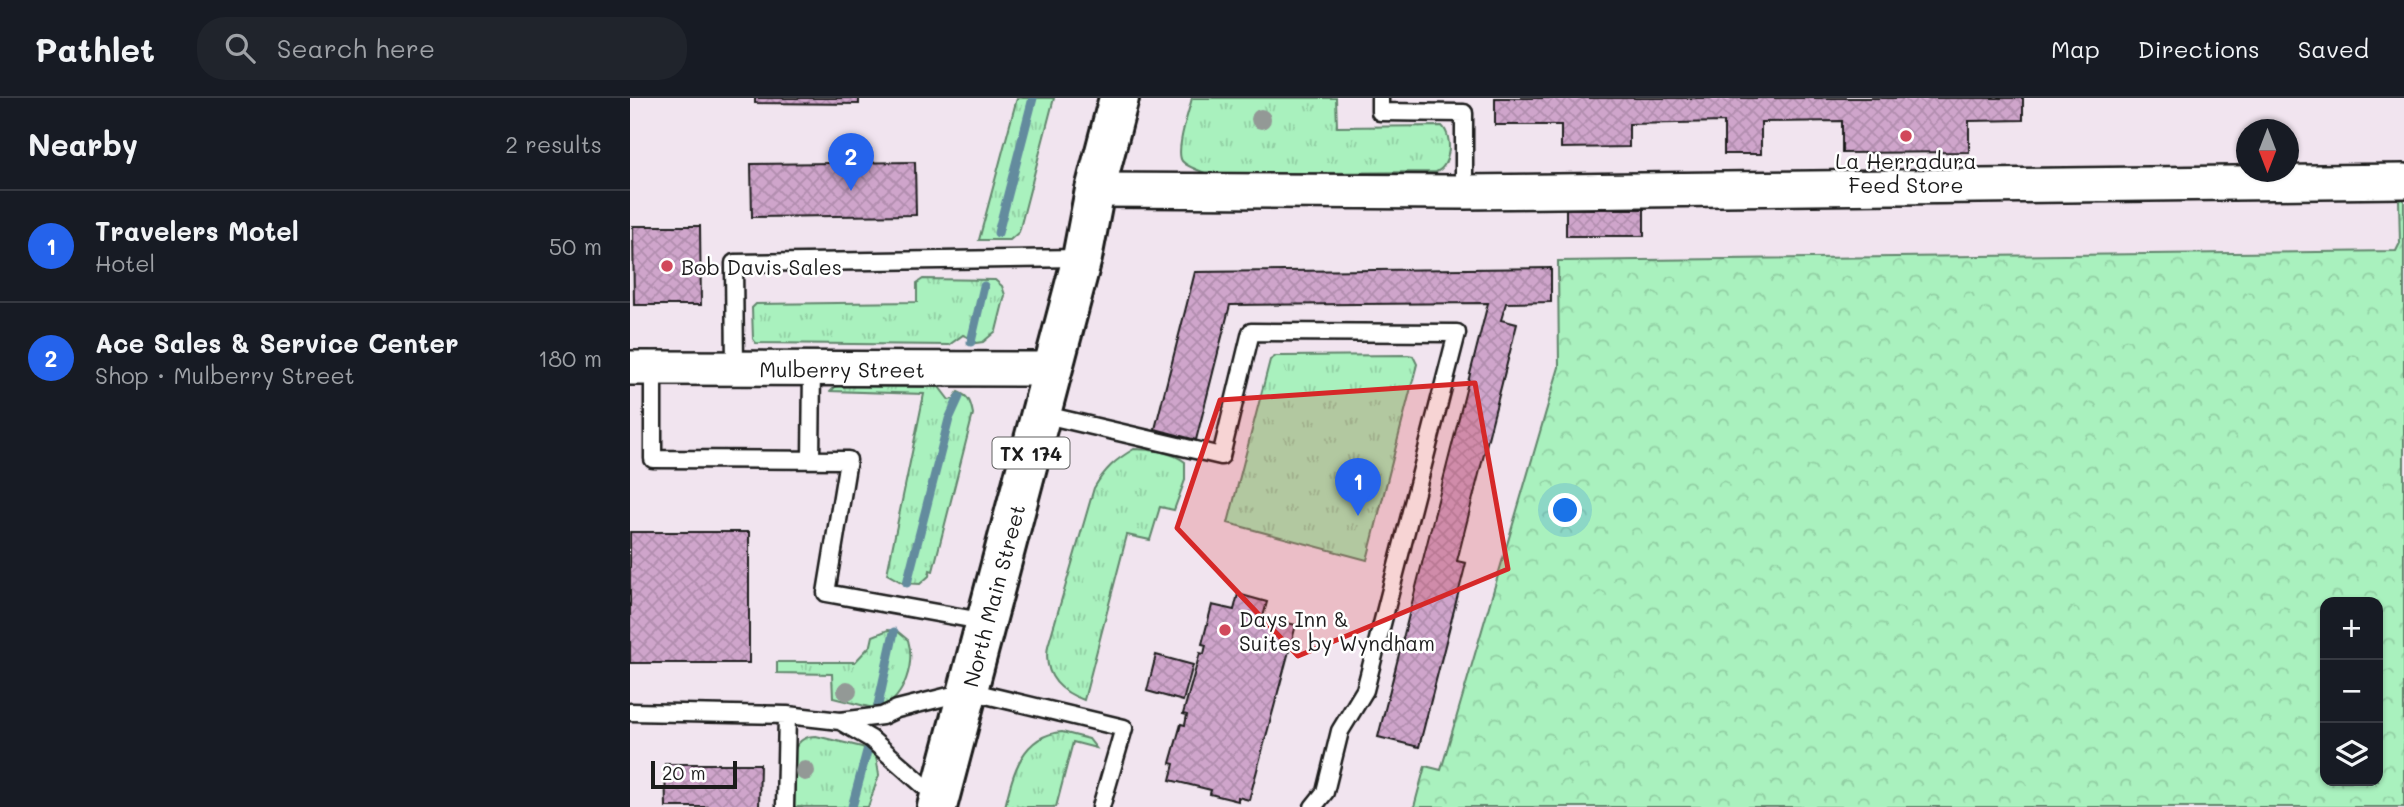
<!DOCTYPE html>
<html lang="en">
<head>
<meta charset="utf-8">
<style>
	:root { --surface:#171b24; --page:#20242c; --text:#f1f3f6; --muted:#9ea1a6; --line:#363941; --accent:#2563eb }
	body { margin:0; font-family:Mali,sans-serif; background:var(--page); color:var(--text) }
	.controls { position:absolute; right:21px; bottom:21px; display:grid; overflow:hidden; border-radius:14px; box-shadow:0 2px 5px #0004 }
	.controls button { width:63px; height:63px; display:grid; place-items:center; padding:0; border:0; border-bottom:2px solid var(--line); background:var(--surface); color:var(--text); font:35px sans-serif }
	.compass { position:absolute; left:1606px; top:21px; width:63px; height:63px; border-radius:50%; background:var(--surface); box-shadow:0 2px 5px #0004; rotate:180deg }
	.scale { position:absolute; left:21px; bottom:18px; width:86px; box-sizing:border-box; padding-left:7px; border:4px solid #1c1c1c; border-top:0; font-size:19px; line-height:24px; white-space:nowrap; color:#1c1c1c; -webkit-text-stroke:5px #fff; paint-order:stroke }
	.you { position:absolute; left:936px; top:413px; width:24px; height:24px; margin:-18px; border:5px solid #fff; border-radius:50%; background:#1a73e8; box-shadow:0 0 0 10px #1a73e833 }
	.badge { display:grid; place-items:center; width:46px; height:46px; border-radius:50%; background:var(--accent); color:#fff; font-size:23px; font-weight:700 }
	.pin { position:absolute; translate:-50% -58px; filter:drop-shadow(0 2px 4px #0008) }
	.pin::after { content:''; position:absolute; top:37px; width:24px; height:21px; background:inherit; clip-path:polygon(0 0,100% 0,50% 100%) }
	.list { margin:0; padding:0; list-style:none }
	h2 { display:flex; justify-content:space-between; align-items:center; height:91px; margin:0; padding:0 28px; font-size:30px }
	h2 small { font-size:23px; font-weight:400; color:var(--muted) }
	.list li { display:grid; grid-template-columns:46px 1fr auto; gap:21px; align-items:center; box-sizing:border-box; height:112px; padding:0 28px; border-top:2px solid var(--line) }
	.list b { display:block; font-size:26px; white-space:nowrap }
	.list p { margin:0; font-size:23px; white-space:nowrap; color:var(--muted) }
	.list em { font-size:23px; font-style:normal; color:var(--muted) }
	.icon { flex:none; width:38px; height:38px; fill:none; stroke:currentColor; stroke-width:2; stroke-linecap:round; stroke-linejoin:round }
	.map { position:relative; flex:none; width:1774px; height:709px; overflow:hidden }
	header { display:flex; align-items:center; gap:42px; box-sizing:border-box; height:98px; padding:0 35px; background:var(--surface); border-bottom:2px solid var(--line) }
	header strong { font-size:33px }
	nav { display:flex; gap:38px; margin-inline-start:auto; font-size:24px }
	.search { width:490px; height:63px; background:var(--page); display:flex; align-items:center; gap:18px; box-sizing:border-box; padding:0 24px; border-radius:28px; color:var(--muted); font-size:26px }
	main { display:flex }
	aside { flex:1; background:var(--surface) }
	.map>svg:first-child { display:block }
	.grass { fill:url(#grass-tufts); stroke:#62866d; stroke-width:2 }
	.forest { fill:url(#forest-crowns); stroke:#62866d; stroke-width:2; fill-rule:evenodd }
	.lines { fill:none; stroke-linecap:round; stroke-linejoin:round }
	.stream { stroke:#638b9e; stroke-width:9 }
	.building { fill:url(#building-cross-hatch); stroke:#1c1c1c; stroke-width:2 }
	.lane-casing { stroke:#1c1c1c; stroke-width:21 }
	.street-casing { stroke:#1c1c1c; stroke-width:38 }
	.primary-casing { stroke:#1c1c1c; stroke-width:44 }
	.lane { stroke:#fff; stroke-width:16 }
	.street { stroke:#fff; stroke-width:33 }
	.primary { stroke:#fff; stroke-width:38 }
	.tree { fill:#939996 }
	.marked { fill:#d62828; fill-opacity:0.2; stroke:#d62828; stroke-width:5; stroke-linejoin:round }
	.poi-dot { fill:#d1495b; stroke:#fff; stroke-width:2.5 }
	.labels { text-anchor:middle; dominant-baseline:central; stroke-width:5; stroke-linejoin:round; paint-order:stroke }
	.shield { fill:#fff; stroke:#606060; stroke-width:2 }
	.shield-label { font-size:19px; font-weight:bold; fill:#1c1c1c }
	.poi-label { font-size:21px; fill:#1c1c1c; stroke:#fff; text-anchor:start }
	.street-label { font-size:21px; fill:#1c1c1c; stroke:#fff }
</style>
</head>
<body>
<header>
<strong>Pathlet</strong>
<div class="search"><svg class="icon" aria-label="search" viewBox="0 0 24 24"><circle cx="10" cy="10" r="6"/><path d="M15 15l6 6"/></svg>Search here</div>
<nav><a>Map</a><a>Directions</a><a>Saved</a></nav>
</header>
<main>
<aside>
<h2>Nearby<small>2 results</small></h2>
<ul class="list">
<li><span class="badge">1</span><div><b>Travelers Motel</b><p>Hotel</p></div><em>50 m</em></li>
<li><span class="badge">2</span><div><b>Ace Sales &amp; Service Center</b><p>Shop · Mulberry Street</p></div><em>180 m</em></li>
</ul>
</aside>
<div class="map">
<svg width="1774" height="709" viewBox="0 0 1774 709">
	<defs>
		<pattern id="grass-tufts" width="24" height="20" patternUnits="userSpaceOnUse" patternTransform="scale(1.75)"><rect width="24" height="20" fill="#a9f1be"/><path d="M3 7l-1-3M5 7V3M7 7l1-3M15 17l-1-3M17 17v-4M19 17l1-3" fill="none" stroke="#91cea3"/></pattern>
		<pattern id="forest-crowns" width="20" height="18" patternUnits="userSpaceOnUse" patternTransform="scale(1.75)"><rect width="20" height="18" fill="#a9f1be"/><path d="M2 6a3 3 0 1 1 6 0M12 15a3 3 0 1 1 6 0" fill="none" stroke="#91cea3"/></pattern>
		<pattern id="building-cross-hatch" width="8" height="8" patternUnits="userSpaceOnUse" patternTransform="scale(1.75)"><rect width="8" height="8" fill="#cfa5cb"/><path d="M0 0l8 8M0 8l8-8" fill="none" stroke="#b18dae"/></pattern>
	</defs>
	<rect width="100%" height="100%" fill="#f1e4ef"/>
	<filter id="ink" filterUnits="userSpaceOnUse"><feTurbulence type="fractalNoise" baseFrequency=".0143" numOctaves="2"/><feDisplacementMap in="SourceGraphic" scale="14" xChannelSelector="R" yChannelSelector="G"/><feConvolveMatrix kernelMatrix="1 2 1 2 8 2 1 2 1" color-interpolation-filters="sRGB"/></filter>
	<g filter="url(#ink)">
		<!-- grass -->
		<path class="grass" d="M 387,0 L 424,0 L 389,134 L 380,142 L 349,142 Z
			M 562,0 L 706,0 L 707,29 L 812,28 C 823,38 821,69 806,74 L 578,76 C 570,73 557,69 552,63 C 545,52 559,13 562,0 Z
			M 293,181 L 365,182 L 372,188 L 375,197 L 366,233 L 353,244 L 338,246 L 340,240 L 333,237 L 319,247 L 126,245 L 123,241 L 122,210 L 126,206 L 287,204 L 287,185 Z
			M 778,257 L 783,258 L 787,266 L 737,462 L 598,425 L 640,262 L 646,258 L 652,258 Z
			M 209,288 L 309,289 L 319,302 L 329,300 L 330,298 L 325,298 L 328,294 C 339,298 341,305 343,316 L 303,473 L 300,472 L 299,478 L 290,486 L 273,485 L 257,476 L 294,296 L 201,293 L 205,289 Z
			M 504,351 C 519,351 543,354 555,364 L 555,382 L 544,412 L 530,409 L 520,442 L 497,437 L 454,602 C 429,593 413,577 418,548 L 464,390 C 475,371 485,362 504,351 Z
			M 258,532 L 267,533 L 278,542 C 285,565 275,599 252,610 L 251,600 L 247,600 L 243,610 L 203,600 L 202,576 L 147,575 L 147,564 L 225,564 L 241,547 L 243,538 Z
			M 432,634 L 459,641 L 466,650 L 443,644 L 426,709 L 375,709 C 383,675 392,637 432,634 Z
			M 186,638 L 232,649 L 246,658 L 249,677 L 238,709 L 164,709 L 165,651 C 169,642 176,638 186,638 Z"/>
		<!-- forest -->
		<path class="forest" d="M 1774,101 L 1774,709 L 784,709 L 795,668 L 811,672 L 929,269 L 928,163 L 1766,153 L 1770,145 L 1769,102 ZM 1695,504 L 1748,504 L 1748,683 L 1695,683 Z"/>
		<g class="lines">
			<!-- stream -->
			<path class="stream" d="M 368,135 L 403,0
				M 341,244 L 354,188
				M 277,485 L 319,321 L 329,299
				M 248,607 L 264,534
				M 222,709 L 237,653"/>
		</g>
		<!-- building -->
		<path class="building" d="M 125,0 L 229,0 L 229,6 L 125,5 Z
			M 865,0 L 1393,0 L 1393,22 L 1339,23 L 1339,54 L 1212,55 L 1212,23 L 1131,24 L 1131,56 L 1094,56 L 1094,24 L 999,26 L 999,49 L 931,50 L 931,27 L 865,27 Z
			M 285,64 L 286,117 L 122,119 L 121,66 Z
			M 936,111 L 1014,111 L 1014,138 L 936,138 Z
			M 3,128 L 70,128 L 71,207 L 4,207 Z
			M 921,170 L 921,204 L 876,205 L 871,222 L 887,226 L 827,463 L 836,465 L 789,649 L 748,639 L 858,205 L 600,207 L 566,342 L 525,331 L 565,174 Z
			M 0,434 L 119,434 L 119,565 L 0,565 Z
			M 608,496 L 637,504 L 633,519 L 666,527 L 619,702 L 608,699 L 608,703 L 580,696 L 581,692 L 540,682 L 544,666 L 540,665 L 551,626 L 555,627 L 557,617 L 553,616 L 570,555 L 574,556 L 576,547 L 572,546 L 582,507 L 604,512 Z
			M 526,557 L 563,567 L 553,603 L 517,593 Z
			M 35,666 L 130,666 L 129,709 L 36,709 Z"/>
		<g class="lines">
			<defs>
				<path id="lane" d="M 750,0 L 750,14 L 834,15 L 834,94
					M 23,270 L 23,361 L 218,362 L 196,495 L 357,524
					M 105,270 L 104,165 L 452,160
					M 411,316 L 591,358 L 621,234 L 827,235 L 735,592 L 710,633 L 695,694 L 683,709
					M 181,361 L 182,270
					M 0,614 L 157,617 L 210,623 L 241,641 L 309,701
					M 210,623 L 252,618 L 267,611 L 339,593 L 494,630 L 471,709
					M 155,709 L 157,617"/>
				<g id="street">
					<path d="M 465,92 L 834,94 L 1774,83"/>
					<path id="s1" d="M 0,270 L 422,271"/>
				</g>
				<g id="primary">
					<path id="s2" d="M 307,709 L 452,160 L 465,92 L 489,0"/>
				</g>
			</defs>
			<!-- lane casing -->
			<use href="#lane" class="lane-casing"/>
			<!-- street casing -->
			<use href="#street" class="street-casing"/>
			<!-- primary casing -->
			<use href="#primary" class="primary-casing"/>
			<!-- lane -->
			<use href="#lane" class="lane"/>
			<!-- street -->
			<use href="#street" class="street"/>
			<!-- primary -->
			<use href="#primary" class="primary"/>
		</g>
		<!-- trees -->
		<g class="tree">
			<circle cx="631" cy="21" r="10"/>
			<circle cx="217" cy="593" r="10"/>
			<circle cx="175" cy="673" r="10"/>
		</g>
	</g>
	<!-- marked area -->
	<path class="marked" d="M 845,285 L 878,471 L 668,558 L 547,430 L 590,302 Z"/>
	<!-- markers -->
	<g class="poi-dot">
		<circle cx="1276" cy="38" r="7"/>
		<circle cx="37" cy="168" r="7"/>
		<circle cx="595" cy="532" r="7"/>
	</g>
	<g class="labels">
		<!-- shield labels -->
		<rect class="shield" x="362.5" y="339.5" width="77" height="31" rx="5"/>
		<g class="shield-label">
			<text x="401" y="355">TX 174</text>
		</g>
		<!-- poi labels -->
		<g class="poi-label">
			<text x="1276" y="62" text-anchor="middle">La Herradura<tspan x="1276" dy="24">Feed Store</tspan></text>
			<text x="51" y="168">Bob Davis Sales</text>
			<text x="609" y="520">Days Inn &amp;<tspan x="609" dy="24">Suites by Wyndham</tspan></text>
		</g>
		<!-- street labels -->
		<g class="street-label">
			<text stroke="none"><textPath href="#s1" startOffset="212">Mulberry Street</textPath></text>
			<text stroke="none"><textPath href="#s2" startOffset="219">North Main Street</textPath></text>
		</g>
	</g>
</svg>
<div class="controls">
<button>+</button>
<button>−</button>
<button><svg class="icon" aria-label="layers" viewBox="0 0 24 24"><path d="M12 4l9 5-9 5-9-5zM3 14l9 5 9-5"/></svg></button>
</div>
<svg class="compass" viewBox="-18 -18 36 36"><path d="M0-13l5 13h-10z" fill="#e53935"/><path d="M0 13l5-13h-10z" fill="#9ea1a6"/></svg>
<div class="scale">20 m</div>
<div class="you"></div>
<div class="pin badge" style="left:728px;top:418px">1</div>
<div class="pin badge" style="left:221px;top:93px">2</div>
</div>
</main>
</body>
</html>
